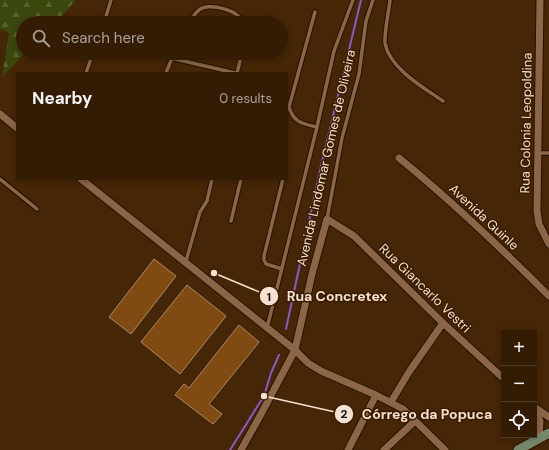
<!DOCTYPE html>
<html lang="en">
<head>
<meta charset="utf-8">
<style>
	:root { --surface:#341c04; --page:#3f2913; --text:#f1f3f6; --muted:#a9a19a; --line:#4e3a26 }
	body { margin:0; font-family:"DM Sans",sans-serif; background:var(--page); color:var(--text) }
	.controls { position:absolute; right:12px; bottom:12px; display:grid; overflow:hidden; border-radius:0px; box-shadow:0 2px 6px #0003 }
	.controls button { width:36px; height:36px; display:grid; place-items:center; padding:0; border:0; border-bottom:1px solid var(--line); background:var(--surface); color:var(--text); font:20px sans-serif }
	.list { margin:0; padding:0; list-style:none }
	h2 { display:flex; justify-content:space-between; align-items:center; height:52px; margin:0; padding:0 16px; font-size:17px }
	h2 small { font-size:13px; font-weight:400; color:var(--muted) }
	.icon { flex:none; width:22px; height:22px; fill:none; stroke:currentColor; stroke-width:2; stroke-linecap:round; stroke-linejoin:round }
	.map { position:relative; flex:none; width:549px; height:450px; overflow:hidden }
	.search { position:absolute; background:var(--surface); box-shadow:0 2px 6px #0003; left:16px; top:16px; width:272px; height:44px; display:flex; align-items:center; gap:10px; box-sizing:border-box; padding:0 14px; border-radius:22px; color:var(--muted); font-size:15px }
	.panel { position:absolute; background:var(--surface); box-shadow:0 2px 6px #0003; left:16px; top:72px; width:272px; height:108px; border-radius:0px }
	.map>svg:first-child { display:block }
	.forest { fill:url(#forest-firs) }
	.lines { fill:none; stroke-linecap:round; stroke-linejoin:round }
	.stream { stroke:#885ac6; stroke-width:2 }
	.building { fill:#804b13; stroke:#ae8868 }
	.service-casing { stroke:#271000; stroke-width:5.5 }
	.minor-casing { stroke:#271000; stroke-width:9 }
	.secondary-casing { stroke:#271000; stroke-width:11 }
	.service { stroke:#8a6647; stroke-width:3.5 }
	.minor { stroke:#8a6647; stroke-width:7 }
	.secondary { stroke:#76886c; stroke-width:9 }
	.labels { text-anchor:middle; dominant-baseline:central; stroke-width:3; stroke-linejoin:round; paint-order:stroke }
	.street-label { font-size:13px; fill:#f6e1d0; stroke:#3a1c00 }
	.leader { fill:none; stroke:#f6e1d0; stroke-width:1.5 }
	.callout-dot { fill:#f6e1d0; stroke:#3a1c00; stroke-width:1.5 }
	.mark-label { font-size:12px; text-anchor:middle; font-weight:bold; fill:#111 }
	.callout-label { font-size:14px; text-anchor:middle; font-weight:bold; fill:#f6e1d0; stroke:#3a1c00; stroke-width:3; stroke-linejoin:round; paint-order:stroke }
</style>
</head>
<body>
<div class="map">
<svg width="549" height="450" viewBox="0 0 549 450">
	<defs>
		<pattern id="forest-firs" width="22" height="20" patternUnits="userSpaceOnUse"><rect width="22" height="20" fill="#3a470d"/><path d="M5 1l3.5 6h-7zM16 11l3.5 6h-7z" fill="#57612f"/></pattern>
	</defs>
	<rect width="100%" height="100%" fill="#452606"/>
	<!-- forest -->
	<path class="forest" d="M 0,0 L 76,0 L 55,23 L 23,23 L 23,53 L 25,53 L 2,77 L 9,33 L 0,29 Z"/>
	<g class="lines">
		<!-- stream -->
		<path class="stream" d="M 286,329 L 321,166 L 361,0
			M 230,450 L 264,396 L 271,373 L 279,355"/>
	</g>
	<!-- building -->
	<path class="building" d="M 154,259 L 176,276 L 131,334 L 109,317 Z
		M 187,285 L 226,316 L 180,374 L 141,342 Z
		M 239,325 L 259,342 L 209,404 L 222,414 L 213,424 L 175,395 L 184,384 L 189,388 Z"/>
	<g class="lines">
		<defs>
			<path id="service" d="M 390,0 C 389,11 384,33 385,43 C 389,68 424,88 443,101
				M 315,12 L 289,107 C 293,122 303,124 317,127
				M 104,23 L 111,0
				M 189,23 C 192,19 195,13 199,10 C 209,2 239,10 243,23
				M 171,58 L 235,73
				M 86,73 L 93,53
				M 166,73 L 174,53
				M 237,73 L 242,53
				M 538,153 L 549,153
				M 0,179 L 37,209
				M 327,219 L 342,138 L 359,74 L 366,21 L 373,0
				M 231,221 L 241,179
				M 186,261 L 200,212 L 207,201 L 212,179
				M 282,269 L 266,264 L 264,260 L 264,256 L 283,179
				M 267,328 L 317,127 L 334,51 L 353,0"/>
			<path id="minor" d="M 540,0 L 537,211 L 539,224 L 549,244
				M 0,114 L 17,128
				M 399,158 C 452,201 501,248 549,296
				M 81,179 L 295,350 L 308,363 L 321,371 L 376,395 L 403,409 L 445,450
				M 391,402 L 409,372 L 443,323
				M 534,407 L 549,417
				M 534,408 L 540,421 L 539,438
				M 241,450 L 260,416 L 295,350 L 312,274 L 327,219 L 354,236 L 443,323 L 504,379
				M 348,450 L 376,395
				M 384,450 L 415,421"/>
			<path id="secondary" d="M 518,450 L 549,433"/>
		</defs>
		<!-- service casing -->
		<use href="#service" class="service-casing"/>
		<!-- minor casing -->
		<use href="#minor" class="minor-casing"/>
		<!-- secondary casing -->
		<use href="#secondary" class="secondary-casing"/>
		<!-- service -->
		<use href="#service" class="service"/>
		<!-- minor -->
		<use href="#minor" class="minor"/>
		<!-- secondary -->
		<use href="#secondary" class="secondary"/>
	</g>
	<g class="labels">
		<!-- street labels -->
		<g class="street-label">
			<text transform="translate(526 123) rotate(-89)">Rua Colonia Leopoldina</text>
			<text transform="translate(326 158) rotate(-77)">Avenida Lindomar Gomes de Oliveira</text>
			<text transform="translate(484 217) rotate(43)">Avenida Guinle</text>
			<text transform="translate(425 288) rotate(44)">Rua Giancarlo Vestri</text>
		</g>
	</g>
	<!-- callouts -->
	<path class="leader" d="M214 273L269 296M264 396L344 414"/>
	<g class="callout-dot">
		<circle cx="214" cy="273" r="4"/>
		<circle cx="264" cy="396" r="4"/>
		<circle cx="269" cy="296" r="10"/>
		<circle cx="344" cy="414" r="10"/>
	</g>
	<g class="mark-label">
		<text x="269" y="301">1</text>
		<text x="344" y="418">2</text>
	</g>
	<g class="callout-label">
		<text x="337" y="301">Rua Concretex</text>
		<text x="427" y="419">Córrego da Popuca</text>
	</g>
</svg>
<div class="controls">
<button>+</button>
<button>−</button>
<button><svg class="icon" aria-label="locate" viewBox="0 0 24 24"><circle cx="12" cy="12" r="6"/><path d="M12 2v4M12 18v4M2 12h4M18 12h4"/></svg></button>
</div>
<div class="search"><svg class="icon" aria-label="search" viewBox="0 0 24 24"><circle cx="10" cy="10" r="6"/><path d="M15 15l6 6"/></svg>Search here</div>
<section class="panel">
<h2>Nearby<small>0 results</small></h2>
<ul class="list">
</ul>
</section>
</div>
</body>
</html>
